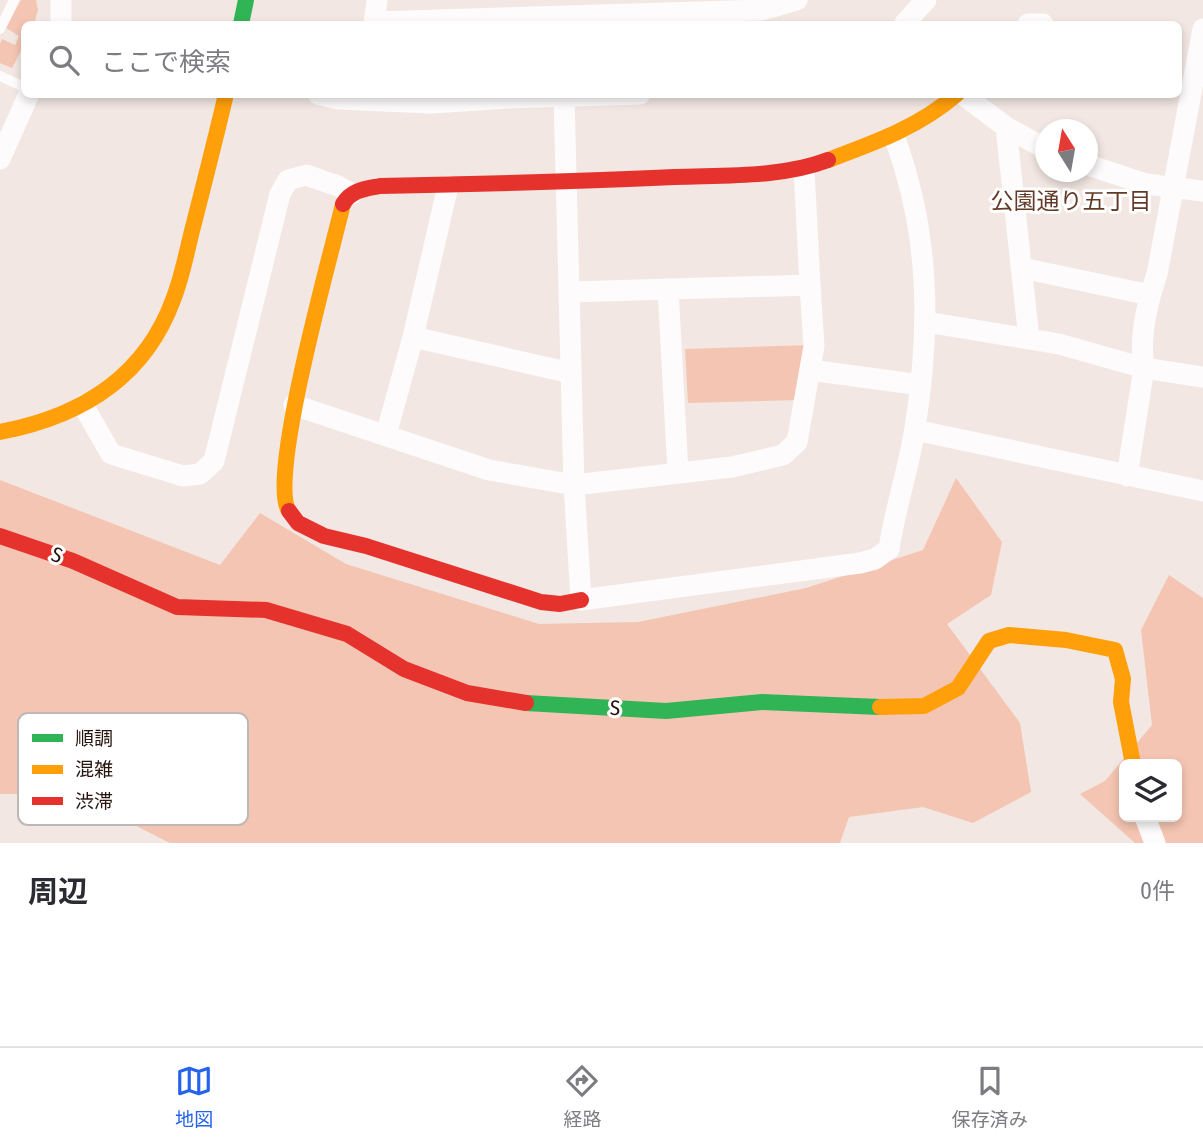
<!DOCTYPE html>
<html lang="ja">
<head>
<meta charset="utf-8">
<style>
	:root { --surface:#fff; --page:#f2f2f3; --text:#2b2b33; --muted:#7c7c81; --line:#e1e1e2; --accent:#2563eb }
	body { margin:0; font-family:"Fira Sans Condensed","Noto Sans JP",sans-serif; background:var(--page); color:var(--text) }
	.controls { position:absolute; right:21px; bottom:21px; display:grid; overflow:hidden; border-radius:10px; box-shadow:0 4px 10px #0003 }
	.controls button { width:63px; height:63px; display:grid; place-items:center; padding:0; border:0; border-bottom:2px solid var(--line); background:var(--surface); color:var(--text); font:35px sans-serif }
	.compass { position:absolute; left:1035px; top:119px; width:63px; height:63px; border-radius:50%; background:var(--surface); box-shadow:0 4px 10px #0003; rotate:349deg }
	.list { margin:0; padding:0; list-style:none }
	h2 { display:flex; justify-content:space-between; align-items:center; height:91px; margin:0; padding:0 28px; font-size:30px }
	h2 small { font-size:23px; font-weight:400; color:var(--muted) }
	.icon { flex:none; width:38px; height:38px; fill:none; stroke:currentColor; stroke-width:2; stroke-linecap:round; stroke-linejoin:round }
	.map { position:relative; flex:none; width:1203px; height:843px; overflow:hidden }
	.search { position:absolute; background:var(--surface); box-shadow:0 4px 10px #0003; left:21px; right:21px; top:21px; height:77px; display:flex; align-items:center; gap:18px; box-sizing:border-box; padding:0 24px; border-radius:10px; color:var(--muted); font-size:26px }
	.sheet { height:203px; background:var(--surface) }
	nav { display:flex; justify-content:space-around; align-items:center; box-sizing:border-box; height:98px; border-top:2px solid var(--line); background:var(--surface); font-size:19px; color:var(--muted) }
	nav a { display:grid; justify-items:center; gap:4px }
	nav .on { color:var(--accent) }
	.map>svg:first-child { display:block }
	.green { fill:#f4c5b2; fill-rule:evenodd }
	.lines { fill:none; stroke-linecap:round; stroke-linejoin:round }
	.lane { stroke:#fdfbfb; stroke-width:10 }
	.street { stroke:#fdfbfb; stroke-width:21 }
	.fast { stroke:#30b455; stroke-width:16 }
	.slow { stroke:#ff9f0a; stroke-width:16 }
	.jam { stroke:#e5322d; stroke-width:16 }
	.labels { text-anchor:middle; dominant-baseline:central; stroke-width:6; stroke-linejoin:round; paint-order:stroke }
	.street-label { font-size:21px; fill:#27150e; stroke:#fff }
	.neighbourhood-label { font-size:23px; fill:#633a28; stroke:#fff }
	.key { fill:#fff; stroke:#beb9b7; stroke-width:2 }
	.key-label { font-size:19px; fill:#27150e }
</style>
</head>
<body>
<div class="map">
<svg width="1203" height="843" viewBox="0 0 1203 843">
	<rect width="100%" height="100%" fill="#f2e7e2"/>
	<!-- green -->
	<path class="green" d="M 21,0 L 36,0 L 38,10 L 34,24 L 24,24 L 24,45 L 12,68 L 0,63 L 0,44 L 2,39 L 15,45 L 19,36 L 6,28 Z
		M 810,345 L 797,400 L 688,403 L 685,349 Z
		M 956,478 L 1002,542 L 991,595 L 947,624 L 1020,723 L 1031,792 L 973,823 L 923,807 L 849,817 L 840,843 L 170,843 L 73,794 L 0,794 L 0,480 L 220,565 L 260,513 L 346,564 L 539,624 L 638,622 L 806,588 L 923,550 Z
		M 1169,575 L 1203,598 L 1203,843 L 1135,843 L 1080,794 L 1105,781 L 1152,725 L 1141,630 ZM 1124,764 L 1177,764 L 1177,817 L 1124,817 Z"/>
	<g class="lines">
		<!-- lane -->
		<path class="lane" d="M 0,29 L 14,0
			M 0,76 L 24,87"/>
		<!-- street -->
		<path class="street" d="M 374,22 L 762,10 L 797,0
			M 61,24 L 61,0
			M 374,24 L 377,0
			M 904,24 L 926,0
			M 1028,24 L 1043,24
			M 318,94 L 338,99 L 431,103 L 510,98 L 640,94
			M 962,94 L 1006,127 L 1046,149
			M 564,97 L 574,485 L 581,600 L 860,563 L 875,559 L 889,549 C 895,508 909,468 915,428 C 931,327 930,233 894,136
			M 1006,127 L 1029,339
			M 0,159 L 29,94
			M 1088,165 L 1146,184 L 1203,191
			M 1022,268 L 1150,295
			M 668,289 L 678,473
			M 570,292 L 810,285 L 804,169
			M 926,322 L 1059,344 L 1144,368 L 1203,377
			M 413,337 L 571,373
			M 810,370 L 921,385
			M 83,405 L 111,454 L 183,476 L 200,474 L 214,461 L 280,194 L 288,180 L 306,175 L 338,186 L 352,194
			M 294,405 L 489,470 L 574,485 L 732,467 L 783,455 L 797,442 L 814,346 L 810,285
			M 915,430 L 1203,491
			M 386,435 L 413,337 L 448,186
			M 1127,476 L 1144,368 C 1139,338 1147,303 1157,274 L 1203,29
			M 1145,817 L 1155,843"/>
		<!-- fast -->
		<path class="fast" d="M 241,24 L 246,0
			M 526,703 L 666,711 L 762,702 L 880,707"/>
		<!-- slow -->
		<path class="slow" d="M 828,160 C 874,143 919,127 957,94
			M 0,432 C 79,417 144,379 173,300 C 183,275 187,249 194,223 C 205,180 216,137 226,94
			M 289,511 C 267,480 332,251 343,204
			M 880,707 L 924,706 L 958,688 L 989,641 L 1009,635 L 1066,640 L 1115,650 L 1123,679 L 1121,702 L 1133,764"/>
		<!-- jam -->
		<path class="jam" d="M 343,204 C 351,190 365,189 380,186 C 478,184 576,182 674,177 C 725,175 780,178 828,160
			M 289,511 L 298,523 L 324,536 L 366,546 L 541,602 L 560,604 L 581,600
			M 0,536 L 73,561 L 177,607 L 266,610 L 347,634 L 404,669 L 467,693 L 526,703"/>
	</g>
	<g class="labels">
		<!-- street labels -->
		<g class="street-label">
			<text transform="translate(57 555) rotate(19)">S</text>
			<text transform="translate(615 708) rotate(3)">S</text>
		</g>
		<!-- neighbourhood labels -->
		<g class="neighbourhood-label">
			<text x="1071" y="201">公園通り五丁目</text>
		</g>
	</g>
	<!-- legend -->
	<rect x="18" y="713" width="230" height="112" rx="10" class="key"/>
	<rect x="32" y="734" width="31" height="8" fill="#30b455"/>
	<rect x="32" y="765" width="31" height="9" fill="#ff9f0a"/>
	<rect x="32" y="797" width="31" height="8" fill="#e5322d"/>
	<g class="key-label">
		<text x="75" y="745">順調</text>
		<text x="75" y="776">混雑</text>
		<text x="75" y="808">渋滞</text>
	</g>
</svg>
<div class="controls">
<button><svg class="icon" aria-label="layers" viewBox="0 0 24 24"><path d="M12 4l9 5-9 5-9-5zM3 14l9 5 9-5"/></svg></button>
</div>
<svg class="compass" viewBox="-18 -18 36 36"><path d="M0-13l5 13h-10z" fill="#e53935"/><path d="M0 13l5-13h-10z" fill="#7c7c81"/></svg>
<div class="search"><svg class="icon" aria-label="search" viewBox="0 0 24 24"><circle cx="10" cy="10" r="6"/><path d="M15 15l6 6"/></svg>ここで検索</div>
</div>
<section class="sheet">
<h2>周辺<small>0件</small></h2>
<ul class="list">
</ul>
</section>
<nav>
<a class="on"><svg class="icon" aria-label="map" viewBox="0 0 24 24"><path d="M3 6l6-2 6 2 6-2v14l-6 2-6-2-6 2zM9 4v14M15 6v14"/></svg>地図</a>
<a><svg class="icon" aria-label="directions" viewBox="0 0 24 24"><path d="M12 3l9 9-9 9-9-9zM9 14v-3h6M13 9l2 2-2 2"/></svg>経路</a>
<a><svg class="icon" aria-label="saved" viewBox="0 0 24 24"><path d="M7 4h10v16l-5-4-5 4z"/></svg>保存済み</a>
</nav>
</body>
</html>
